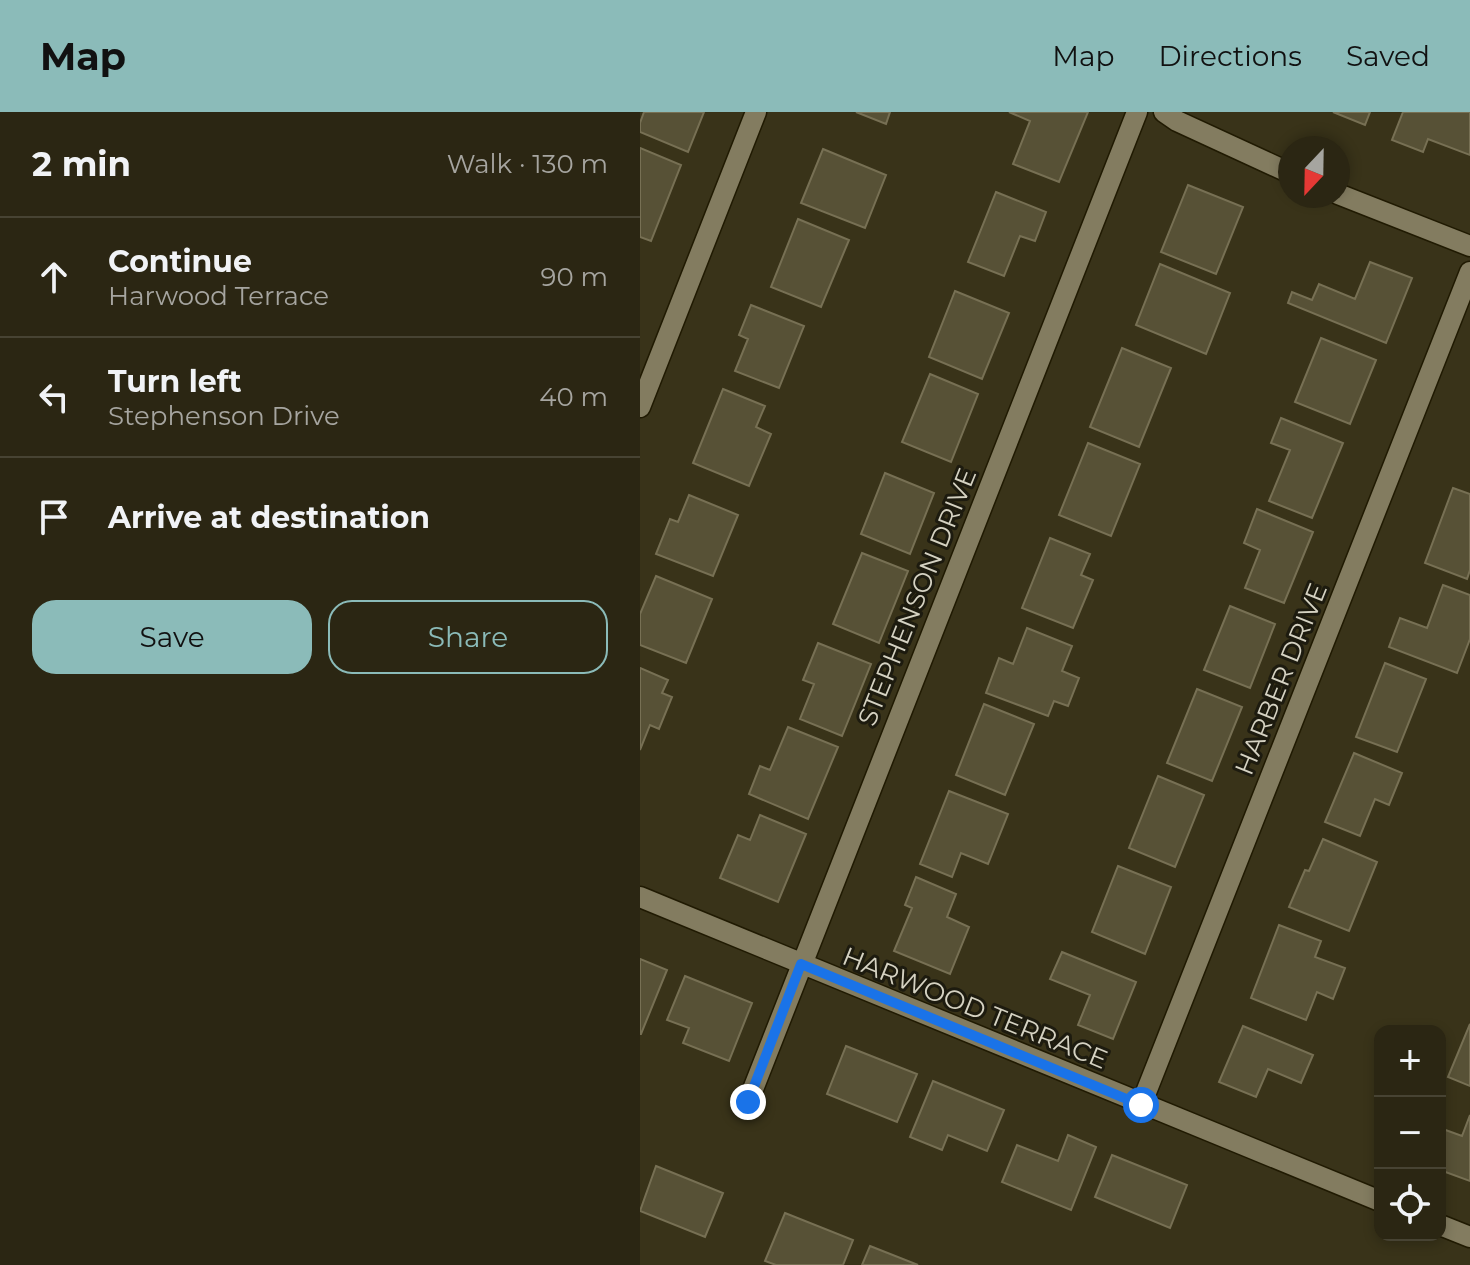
<!DOCTYPE html>
<html lang="en">
<head>
<meta charset="utf-8">
<style>
	:root { --surface:#2b2613; --page:#373221; --text:#f1f3f6; --muted:#a6a5a0; --line:#474333; --accent:#8bbbb9 }
	body { margin:0; font-family:Montserrat,sans-serif; background:var(--page); color:var(--text) }
	.controls { position:absolute; right:24px; bottom:24px; display:grid; overflow:hidden; border-radius:16px; box-shadow:0 4px 12px #0003 }
	.controls button { width:72px; height:72px; display:grid; place-items:center; padding:0; border:0; border-bottom:2px solid var(--line); background:var(--surface); color:var(--text); font:40px sans-serif }
	.compass { position:absolute; left:638px; top:24px; width:72px; height:72px; border-radius:50%; background:var(--surface); box-shadow:0 4px 12px #0003; rotate:202deg }
	.stop { position:absolute; width:24px; height:24px; margin:-18px; border:6px solid #1a73e8; border-radius:50%; background:#fff }
	.stop.end { background:#1a73e8; border-color:#fff; box-shadow:0 2px 8px #0008 }
	.list { margin:0; padding:0; list-style:none }
	h2 { display:flex; justify-content:space-between; align-items:center; height:104px; margin:0; padding:0 32px; font-size:34px }
	h2 small { font-size:26px; font-weight:400; color:var(--muted) }
	.list li { display:grid; grid-template-columns:52px 1fr auto; gap:24px; align-items:center; box-sizing:border-box; height:120px; padding:0 32px; border-top:2px solid var(--line) }
	.list b { display:block; font-size:30px; white-space:nowrap }
	.list p { margin:0; font-size:26px; white-space:nowrap; color:var(--muted) }
	.list em { font-size:26px; font-style:normal; color:var(--muted) }
	.actions { display:flex; gap:16px; padding:24px 32px }
	.actions a { flex:1; padding:18px 0; border:2px solid var(--accent); border-radius:24px; text-align:center; font-size:28px; color:var(--accent) }
	.actions .main { background:var(--accent); color:#111 }
	.icon { flex:none; width:44px; height:44px; fill:none; stroke:currentColor; stroke-width:2; stroke-linecap:round; stroke-linejoin:round }
	.map { position:relative; flex:none; width:830px; height:1153px; overflow:hidden }
	header { display:flex; align-items:center; gap:48px; box-sizing:border-box; height:112px; padding:0 40px; background:var(--accent); color:#111 }
	header strong { font-size:38px }
	nav { display:flex; gap:44px; margin-inline-start:auto; font-size:28px }
	main { display:flex }
	aside { flex:1; background:var(--surface) }
	.map>svg:first-child { display:block }
	.building { fill:#575136; stroke:#777054; stroke-width:2 }
	.lines { fill:none; stroke-linecap:round; stroke-linejoin:round }
	.minor-casing { stroke:#201a02; stroke-width:23 }
	.minor { stroke:#837c60; stroke-width:20 }
	.route { stroke:#1a73e8; stroke-width:10 }
	.labels { text-anchor:middle; dominant-baseline:central; stroke-width:6; stroke-linejoin:round; paint-order:stroke }
	.street-label { font-size:26px; fill:#d5d2c2; stroke:#1d1b0f }
</style>
</head>
<body>
<header>
<strong>Map</strong>
<nav><a>Map</a><a>Directions</a><a>Saved</a></nav>
</header>
<main>
<aside>
<h2>2 min<small>Walk · 130 m</small></h2>
<ul class="list">
<li><svg class="icon" aria-label="ahead" viewBox="0 0 24 24"><path d="M12 20V5M6 11l6-6 6 6"/></svg><div><b>Continue</b><p>Harwood Terrace</p></div><em>90 m</em></li>
<li><svg class="icon" aria-label="left" viewBox="0 0 24 24"><path d="M17 20v-9H6M10 6l-5 5 5 5"/></svg><div><b>Turn left</b><p>Stephenson Drive</p></div><em>40 m</em></li>
<li><svg class="icon" aria-label="arrive" viewBox="0 0 24 24"><path d="M6 21V4h12l-3 4 3 4H6"/></svg><div><b>Arrive at destination</b></div></li>
</ul>
<div class="actions"><a class="main">Save</a><a>Share</a></div>
</aside>
<div class="map">
<svg width="830" height="1153" viewBox="0 0 830 1153">
	<rect width="100%" height="100%" fill="#393319"/>
	<!-- building -->
	<path class="building" d="M 4,0 L 64,0 L 48,40 L 0,20 L 0,11 Z
		M 216,0 L 250,0 L 246,12 Z
		M 369,0 L 448,0 L 419,70 L 373,52 L 390,9 Z
		M 693,0 L 730,0 L 725,13 Z
		M 763,0 L 830,0 L 830,43 L 788,27 L 783,40 L 752,28 Z
		M 0,36 L 41,53 L 11,129 L 0,125 Z
		M 183,37 L 246,63 L 225,116 L 161,91 Z
		M 548,73 L 603,95 L 576,162 L 521,140 Z
		M 356,80 L 406,100 L 395,129 L 380,124 L 364,164 L 328,150 Z
		M 158,107 L 209,128 L 181,195 L 131,175 Z
		M 730,150 L 772,166 L 746,231 L 648,191 L 652,180 L 672,188 L 679,172 L 715,187 Z
		M 520,152 L 590,181 L 566,242 L 496,213 Z
		M 315,179 L 369,201 L 342,267 L 289,245 Z
		M 111,193 L 164,214 L 139,276 L 95,259 L 108,227 L 99,223 Z
		M 681,226 L 736,248 L 710,312 L 655,290 Z
		M 482,236 L 531,256 L 499,335 L 450,315 Z
		M 290,262 L 338,282 L 311,350 L 262,330 Z
		M 83,277 L 125,294 L 116,315 L 131,322 L 109,374 L 53,351 Z
		M 641,306 L 703,331 L 672,406 L 629,389 L 650,338 L 631,331 Z
		M 448,331 L 500,352 L 471,424 L 419,403 Z
		M 245,361 L 294,381 L 270,442 L 221,422 Z
		M 813,376 L 830,382 L 830,458 L 827,467 L 785,451 Z
		M 49,383 L 98,403 L 73,464 L 16,442 L 30,407 L 38,410 Z
		M 617,397 L 673,420 L 644,491 L 605,476 L 620,438 L 604,431 Z
		M 410,426 L 450,442 L 441,463 L 453,468 L 433,516 L 382,496 Z
		M 222,441 L 268,459 L 239,531 L 193,512 Z
		M 16,464 L 72,487 L 46,551 L 0,533 L 0,502 Z
		M 803,473 L 830,483 L 830,527 L 817,561 L 749,535 L 760,506 L 787,516 Z
		M 590,494 L 635,512 L 610,576 L 564,558 Z
		M 387,516 L 432,534 L 422,559 L 439,566 L 428,594 L 414,589 L 408,604 L 346,581 L 359,546 L 373,552 Z
		M 178,531 L 231,552 L 202,624 L 160,607 L 174,572 L 163,568 Z
		M 745,551 L 786,567 L 757,640 L 716,625 Z
		M 0,556 L 28,568 L 22,581 L 32,585 L 19,617 L 10,613 L 0,638 Z
		M 557,577 L 602,595 L 572,669 L 527,651 Z
		M 344,592 L 394,612 L 365,683 L 316,663 Z
		M 148,615 L 198,635 L 168,707 L 109,682 L 120,654 L 130,658 Z
		M 714,641 L 762,661 L 749,693 L 735,687 L 720,724 L 685,710 Z
		M 518,664 L 564,683 L 535,755 L 489,736 Z
		M 309,679 L 368,702 L 348,752 L 321,741 L 312,765 L 280,752 Z
		M 120,703 L 166,722 L 138,790 L 80,766 L 98,723 L 110,728 Z
		M 683,727 L 737,750 L 709,819 L 649,795 L 665,758 L 669,759 Z
		M 478,754 L 531,775 L 505,842 L 452,820 Z
		M 276,765 L 316,782 L 307,805 L 329,815 L 310,862 L 254,839 L 272,796 L 265,793 Z
		M 639,813 L 681,829 L 675,845 L 705,856 L 693,887 L 677,880 L 666,908 L 611,886 Z
		M 422,840 L 496,870 L 473,927 L 438,913 L 450,883 L 410,867 Z
		M 0,847 L 27,858 L 1,922 L 0,922 Z
		M 45,864 L 112,891 L 89,949 L 43,931 L 49,916 L 27,908 Z
		M 830,912 L 830,974 L 808,965 Z
		M 603,914 L 673,943 L 661,971 L 628,957 L 616,985 L 579,970 Z
		M 206,934 L 277,962 L 257,1010 L 187,982 Z
		M 293,969 L 364,998 L 347,1039 L 308,1023 L 302,1038 L 270,1025 Z
		M 830,1003 L 830,1069 L 800,1058 L 800,1016 L 822,1024 Z
		M 428,1023 L 456,1035 L 431,1098 L 362,1070 L 377,1033 L 418,1049 Z
		M 472,1043 L 547,1073 L 530,1116 L 455,1085 Z
		M 16,1054 L 83,1081 L 65,1125 L 0,1099 Z
		M 145,1101 L 213,1128 L 203,1153 L 136,1153 L 125,1149 Z
		M 230,1134 L 278,1153 L 222,1153 Z"/>
	<g class="lines">
		<defs>
			<path id="minor" d="M 524,0 L 537,9 L 650,61
				M 698,82 L 830,134
				M 0,295 L 116,0
				M 0,785 L 740,1089
				M 108,990 L 497,0
				M 501,993 L 830,160
				M 800,1113 L 830,1125"/>
		</defs>
		<!-- minor casing -->
		<use href="#minor" class="minor-casing"/>
		<!-- minor -->
		<use href="#minor" class="minor"/>
	</g>
	<g class="lines">
		<!-- route -->
		<path class="route" d="M 108,990 L 161,852 L 501,993"/>
	</g>
	<g class="labels">
		<!-- street labels -->
		<g class="street-label">
			<text transform="translate(277 485) rotate(-68)">STEPHENSON DRIVE</text>
			<text transform="translate(641 567) rotate(-68)">HARBER DRIVE</text>
			<text transform="translate(335 896) rotate(22)">HARWOOD TERRACE</text>
		</g>
	</g>
</svg>
<div class="controls">
<button>+</button>
<button>−</button>
<button><svg class="icon" aria-label="locate" viewBox="0 0 24 24"><circle cx="12" cy="12" r="6"/><path d="M12 2v4M12 18v4M2 12h4M18 12h4"/></svg></button>
</div>
<svg class="compass" viewBox="-18 -18 36 36"><path d="M0-13l5 13h-10z" fill="#e53935"/><path d="M0 13l5-13h-10z" fill="#a6a5a0"/></svg>
<div class="stop" style="left:501px;top:993px"></div>
<div class="stop end" style="left:108px;top:990px"></div>
</div>
</main>
</body>
</html>
